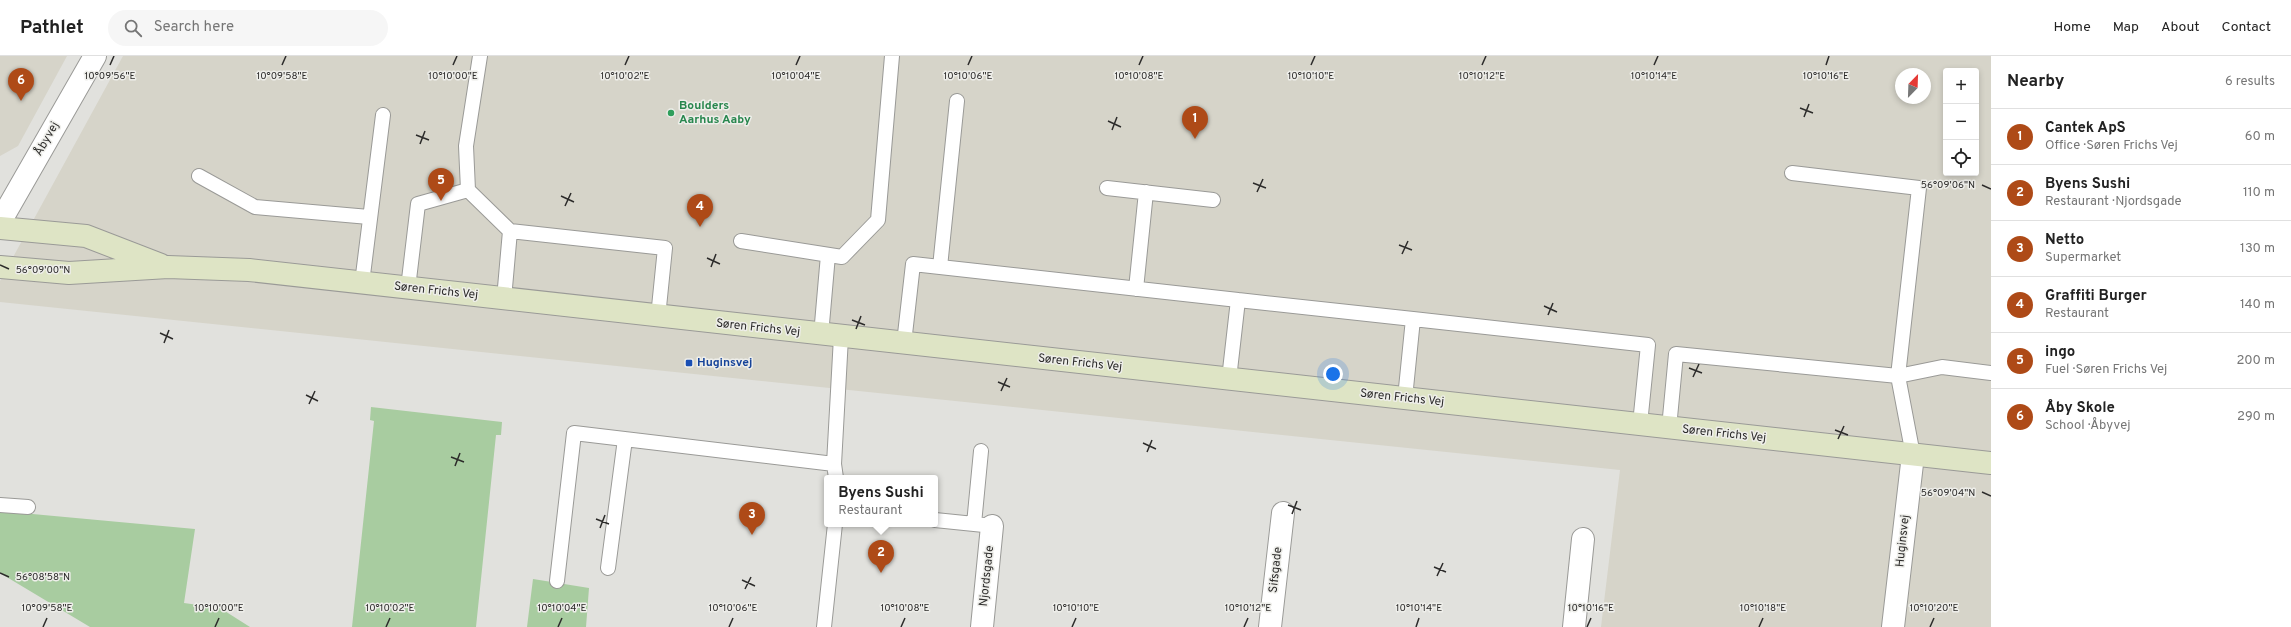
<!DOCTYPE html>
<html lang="en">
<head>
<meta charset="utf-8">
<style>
	:root { --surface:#fff; --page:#f6f6f6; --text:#222; --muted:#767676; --line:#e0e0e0; --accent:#ae4a17 }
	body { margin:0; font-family:Overpass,sans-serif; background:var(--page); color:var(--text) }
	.controls { position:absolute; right:12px; top:12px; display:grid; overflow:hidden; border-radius:4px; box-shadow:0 2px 6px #0003 }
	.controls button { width:36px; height:36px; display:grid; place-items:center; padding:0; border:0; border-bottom:1px solid var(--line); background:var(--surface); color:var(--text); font:20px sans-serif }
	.compass { position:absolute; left:1895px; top:12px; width:36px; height:36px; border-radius:50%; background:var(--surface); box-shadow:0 2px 6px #0003; rotate:23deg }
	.you { position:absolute; left:1333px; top:318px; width:14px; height:14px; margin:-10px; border:3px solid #fff; border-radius:50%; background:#1a73e8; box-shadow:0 0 0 6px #1a73e833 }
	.badge { display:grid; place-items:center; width:26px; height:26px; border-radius:50%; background:var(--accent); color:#fff; font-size:13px; font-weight:700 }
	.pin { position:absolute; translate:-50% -33px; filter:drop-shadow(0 1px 2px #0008) }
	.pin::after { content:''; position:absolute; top:21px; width:14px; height:12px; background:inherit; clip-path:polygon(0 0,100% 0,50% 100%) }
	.popup { position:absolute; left:824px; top:419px; width:114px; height:52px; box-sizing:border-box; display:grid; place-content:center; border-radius:4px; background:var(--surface); filter:drop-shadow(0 1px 3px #0005); font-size:13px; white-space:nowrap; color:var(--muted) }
	.popup b { font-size:15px; color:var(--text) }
	.popup::after { content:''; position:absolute; left:50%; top:100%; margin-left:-8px; border:8px solid transparent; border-top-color:var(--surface) }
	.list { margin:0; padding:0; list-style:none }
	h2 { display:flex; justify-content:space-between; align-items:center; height:52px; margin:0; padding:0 16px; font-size:17px }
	h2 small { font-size:13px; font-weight:400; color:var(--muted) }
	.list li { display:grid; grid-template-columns:26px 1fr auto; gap:12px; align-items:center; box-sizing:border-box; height:56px; padding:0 16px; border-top:1px solid var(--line) }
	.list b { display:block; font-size:15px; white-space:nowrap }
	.list p { margin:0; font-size:13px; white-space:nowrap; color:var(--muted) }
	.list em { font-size:13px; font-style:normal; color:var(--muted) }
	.icon { flex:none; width:22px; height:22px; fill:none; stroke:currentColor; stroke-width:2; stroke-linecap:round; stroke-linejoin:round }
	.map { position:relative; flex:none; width:1991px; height:571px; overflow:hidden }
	header { display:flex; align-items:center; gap:24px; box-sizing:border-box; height:56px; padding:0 20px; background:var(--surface); border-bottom:1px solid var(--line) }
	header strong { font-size:19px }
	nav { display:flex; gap:22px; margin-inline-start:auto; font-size:14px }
	.search { width:280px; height:36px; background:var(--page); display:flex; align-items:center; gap:10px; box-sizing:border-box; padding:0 14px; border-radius:22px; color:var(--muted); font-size:15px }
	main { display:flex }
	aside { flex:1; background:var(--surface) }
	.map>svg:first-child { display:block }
	.built { fill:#d6d4c9; fill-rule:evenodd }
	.green { fill:#a8cca0 }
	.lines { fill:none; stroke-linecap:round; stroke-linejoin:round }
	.lane-casing { stroke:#9a9a97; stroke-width:16 }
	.street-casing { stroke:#9a9a97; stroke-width:24 }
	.secondary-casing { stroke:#9a9a97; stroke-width:24 }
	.lane { stroke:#fff; stroke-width:14 }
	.street { stroke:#fff; stroke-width:22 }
	.secondary { stroke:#dee4c5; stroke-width:22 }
	.ticks { fill:none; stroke:#2c2b2a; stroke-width:1.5 }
	.leisure-dot { fill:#2e9e5b; stroke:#eeeeea; stroke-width:1.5 }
	.transit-dot { fill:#1a4fb4; stroke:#eeeeea; stroke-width:1.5 }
	.labels { text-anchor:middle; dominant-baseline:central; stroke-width:3; stroke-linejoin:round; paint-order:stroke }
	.leisure-label { font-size:12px; font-weight:bold; fill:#27864d; stroke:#eeeeea; text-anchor:start }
	.street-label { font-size:12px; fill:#2c2b2a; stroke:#eeeeea }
	.transit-label { font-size:12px; font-weight:bold; fill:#164399; stroke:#eeeeea; text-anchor:start }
	.ticks-label { font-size:10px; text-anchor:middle; fill:#2c2b2a; stroke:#eeeeea; stroke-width:3; stroke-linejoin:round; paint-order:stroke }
</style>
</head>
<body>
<header>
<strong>Pathlet</strong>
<div class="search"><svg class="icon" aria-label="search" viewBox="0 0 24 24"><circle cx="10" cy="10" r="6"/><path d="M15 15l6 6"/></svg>Search here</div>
<nav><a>Home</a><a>Map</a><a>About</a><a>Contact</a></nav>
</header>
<main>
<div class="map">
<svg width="1991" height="571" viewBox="0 0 1991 571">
	<rect width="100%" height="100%" fill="#e1e1dd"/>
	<!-- built -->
	<path class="built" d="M 0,0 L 67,0 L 18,90 L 0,100 Z
		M 123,0 L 1991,0 L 1991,571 L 1601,571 L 1620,414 L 0,246 L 0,225 ZM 1946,15 L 1976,15 L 1976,117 L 1946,117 ZM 1901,18 L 1925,18 L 1925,42 L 1901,42 Z"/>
	<!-- green -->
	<path class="green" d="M 371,351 L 502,366 L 501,379 L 496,379 L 476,571 L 352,571 L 374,365 L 370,364 Z
		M 0,455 L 195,473 L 184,547 L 220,552 L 250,571 L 90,571 L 0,517 Z
		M 533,523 L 589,532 L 586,571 L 527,571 Z"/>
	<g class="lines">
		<defs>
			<path id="lane" d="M 199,120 L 255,151 L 369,161
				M 1107,132 L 1213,144
				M 468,134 L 466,90 L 480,0
				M 510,175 L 665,192 L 658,261
				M 741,185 L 842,201 L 878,164 L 892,0
				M 940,211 L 957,45
				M 362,227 L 383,59
				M 408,232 L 418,148 L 468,134 L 510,175 L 504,243
				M 1136,233 L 1146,136
				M 1413,263 L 1648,289 L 1640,368
				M 821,279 L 828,199
				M 904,287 L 913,208 L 1238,244
				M 1229,323 L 1238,244 L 1413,263 L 1405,342
				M 1669,372 L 1676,298 L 1898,320 L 1919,132 L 1792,117
				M 1913,399 L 1898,320 L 1942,311 L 1991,317
				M 836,422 L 834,408 L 841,281
				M 0,449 L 28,451
				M 935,464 L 984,469
				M 974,468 L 981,395
				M 608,512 L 625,383
				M 557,525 L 574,377 L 834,408
				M 824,571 L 835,468"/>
			<path id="street" d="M 0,166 L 95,0
				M 982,571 L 992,470
				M 1270,571 L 1283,457
				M 1574,571 L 1583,483
				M 1893,571 L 1913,399"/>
			<path id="secondary" d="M 0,172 L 86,180 L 161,209
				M 0,211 L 69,217 L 168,211 L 249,214 L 1991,407"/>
		</defs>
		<!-- lane casing -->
		<use href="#lane" class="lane-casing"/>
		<!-- street casing -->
		<use href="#street" class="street-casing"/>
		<!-- secondary casing -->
		<use href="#secondary" class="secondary-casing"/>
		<!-- lane -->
		<use href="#lane" class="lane"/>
		<!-- street -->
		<use href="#street" class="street"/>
		<!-- secondary -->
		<use href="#secondary" class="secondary"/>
	</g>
	<!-- ticks -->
	<path class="ticks" d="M 110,9 L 114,0M 282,9 L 286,0M 453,9 L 457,0M 625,9 L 629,0M 796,9 L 800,0M 968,9 L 972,0M 1139,9 L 1143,0M 1311,9 L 1315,0M 1482,9 L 1486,0M 1654,9 L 1658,0M 1826,9 L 1829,0M 1800,52 L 1813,57M 1804,61 L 1809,48M 1108,65 L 1121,71M 1112,74 L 1117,61M 416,79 L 429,84M 420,88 L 425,75M 1253,127 L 1266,132M 1982,129 L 1991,133M 1257,136 L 1263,123M 561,140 L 574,146M 565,150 L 571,137M 1399,189 L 1412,194M 1402,198 L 1408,185M 707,202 L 720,208M 0,209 L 9,213M 711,211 L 716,198M 1544,250 L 1557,256M 1548,259 L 1553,247M 852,264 L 865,269M 856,273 L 861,260M 160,277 L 173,283M 164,287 L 169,274M 1689,312 L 1702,317M 1693,321 L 1699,308M 998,326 L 1010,331M 1001,335 L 1007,322M 306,339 L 318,345M 309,348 L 315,335M 1835,374 L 1848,379M 1838,383 L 1844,370M 1143,387 L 1156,393M 1147,396 L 1152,384M 451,401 L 464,406M 455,410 L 460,397M 1982,436 L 1991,440M 1288,449 L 1301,454M 1292,458 L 1297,445M 596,463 L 609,468M 600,472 L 605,459M 1434,511 L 1446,516M 0,517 L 9,521M 1437,520 L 1443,507M 742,524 L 755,530M 745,533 L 751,521M 43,571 L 47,562M 215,571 L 219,562M 386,571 L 390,562M 558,571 L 562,562M 729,571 L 733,562M 901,571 L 905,562M 1072,571 L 1076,562M 1244,571 L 1248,562M 1416,571 L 1419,562M 1587,571 L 1591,562M 1759,571 L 1763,562M 1930,571 L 1934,562"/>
	<!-- markers -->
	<circle class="leisure-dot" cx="671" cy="57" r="4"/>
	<rect class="transit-dot" x="685" y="303" width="8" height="8" rx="2"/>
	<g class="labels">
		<!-- leisure labels -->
		<g class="leisure-label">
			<text x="679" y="50">Boulders<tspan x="679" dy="14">Aarhus Aaby</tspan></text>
		</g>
		<!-- street labels -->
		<g class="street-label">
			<text transform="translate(47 83) rotate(-60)">Åbyvej</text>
			<text transform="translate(436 235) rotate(6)">Søren Frichs Vej</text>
			<text transform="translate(758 272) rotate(6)">Søren Frichs Vej</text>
			<text transform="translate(1080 307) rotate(6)">Søren Frichs Vej</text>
			<text transform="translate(1402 342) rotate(6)">Søren Frichs Vej</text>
			<text transform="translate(1724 378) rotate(6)">Søren Frichs Vej</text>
			<text transform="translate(1903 485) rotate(-84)">Huginsvej</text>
			<text transform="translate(1276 514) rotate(-84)">Sifsgade</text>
			<text transform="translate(987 520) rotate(-84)">Njordsgade</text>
		</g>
		<!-- transit labels -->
		<g class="transit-label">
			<text x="697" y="307">Huginsvej</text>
		</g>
	</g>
	<g class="ticks-label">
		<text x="110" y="23">10°09'56"E</text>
		<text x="282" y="23">10°09'58"E</text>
		<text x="453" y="23">10°10'00"E</text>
		<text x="625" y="23">10°10'02"E</text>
		<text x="796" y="23">10°10'04"E</text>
		<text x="968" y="23">10°10'06"E</text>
		<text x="1139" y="23">10°10'08"E</text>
		<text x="1311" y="23">10°10'10"E</text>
		<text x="1482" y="23">10°10'12"E</text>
		<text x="1654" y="23">10°10'14"E</text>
		<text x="1826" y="23">10°10'16"E</text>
		<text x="1948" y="132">56°09'06"N</text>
		<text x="43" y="217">56°09'00"N</text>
		<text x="1948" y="440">56°09'04"N</text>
		<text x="43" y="524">56°08'58"N</text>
		<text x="47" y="555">10°09'58"E</text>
		<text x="219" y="555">10°10'00"E</text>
		<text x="390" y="555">10°10'02"E</text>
		<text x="562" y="555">10°10'04"E</text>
		<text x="733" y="555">10°10'06"E</text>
		<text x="905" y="555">10°10'08"E</text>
		<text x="1076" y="555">10°10'10"E</text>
		<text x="1248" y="555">10°10'12"E</text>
		<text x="1419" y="555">10°10'14"E</text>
		<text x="1591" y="555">10°10'16"E</text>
		<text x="1763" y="555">10°10'18"E</text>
		<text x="1934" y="555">10°10'20"E</text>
	</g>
</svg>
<div class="controls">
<button>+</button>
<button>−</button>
<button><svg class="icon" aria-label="locate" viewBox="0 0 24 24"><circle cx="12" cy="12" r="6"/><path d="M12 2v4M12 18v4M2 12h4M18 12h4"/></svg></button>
</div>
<svg class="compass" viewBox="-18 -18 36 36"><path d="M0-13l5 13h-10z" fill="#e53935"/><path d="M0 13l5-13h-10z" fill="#767676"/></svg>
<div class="you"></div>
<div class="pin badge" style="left:1195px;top:83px">1</div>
<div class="pin badge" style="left:881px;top:517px">2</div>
<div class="popup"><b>Byens Sushi</b>Restaurant</div>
<div class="pin badge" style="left:752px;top:479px">3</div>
<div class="pin badge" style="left:700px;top:171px">4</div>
<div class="pin badge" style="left:441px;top:145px">5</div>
<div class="pin badge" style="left:21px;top:45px">6</div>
</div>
<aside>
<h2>Nearby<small>6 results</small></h2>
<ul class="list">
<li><span class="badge">1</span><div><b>Cantek ApS</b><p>Office · Søren Frichs Vej</p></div><em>60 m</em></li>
<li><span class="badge">2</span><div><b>Byens Sushi</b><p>Restaurant · Njordsgade</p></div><em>110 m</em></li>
<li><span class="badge">3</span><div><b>Netto</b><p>Supermarket</p></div><em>130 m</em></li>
<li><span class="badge">4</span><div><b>Graffiti Burger</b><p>Restaurant</p></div><em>140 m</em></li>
<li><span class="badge">5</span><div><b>ingo</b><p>Fuel · Søren Frichs Vej</p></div><em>200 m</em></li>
<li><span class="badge">6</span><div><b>Åby Skole</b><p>School · Åbyvej</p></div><em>290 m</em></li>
</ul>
</aside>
</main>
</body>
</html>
